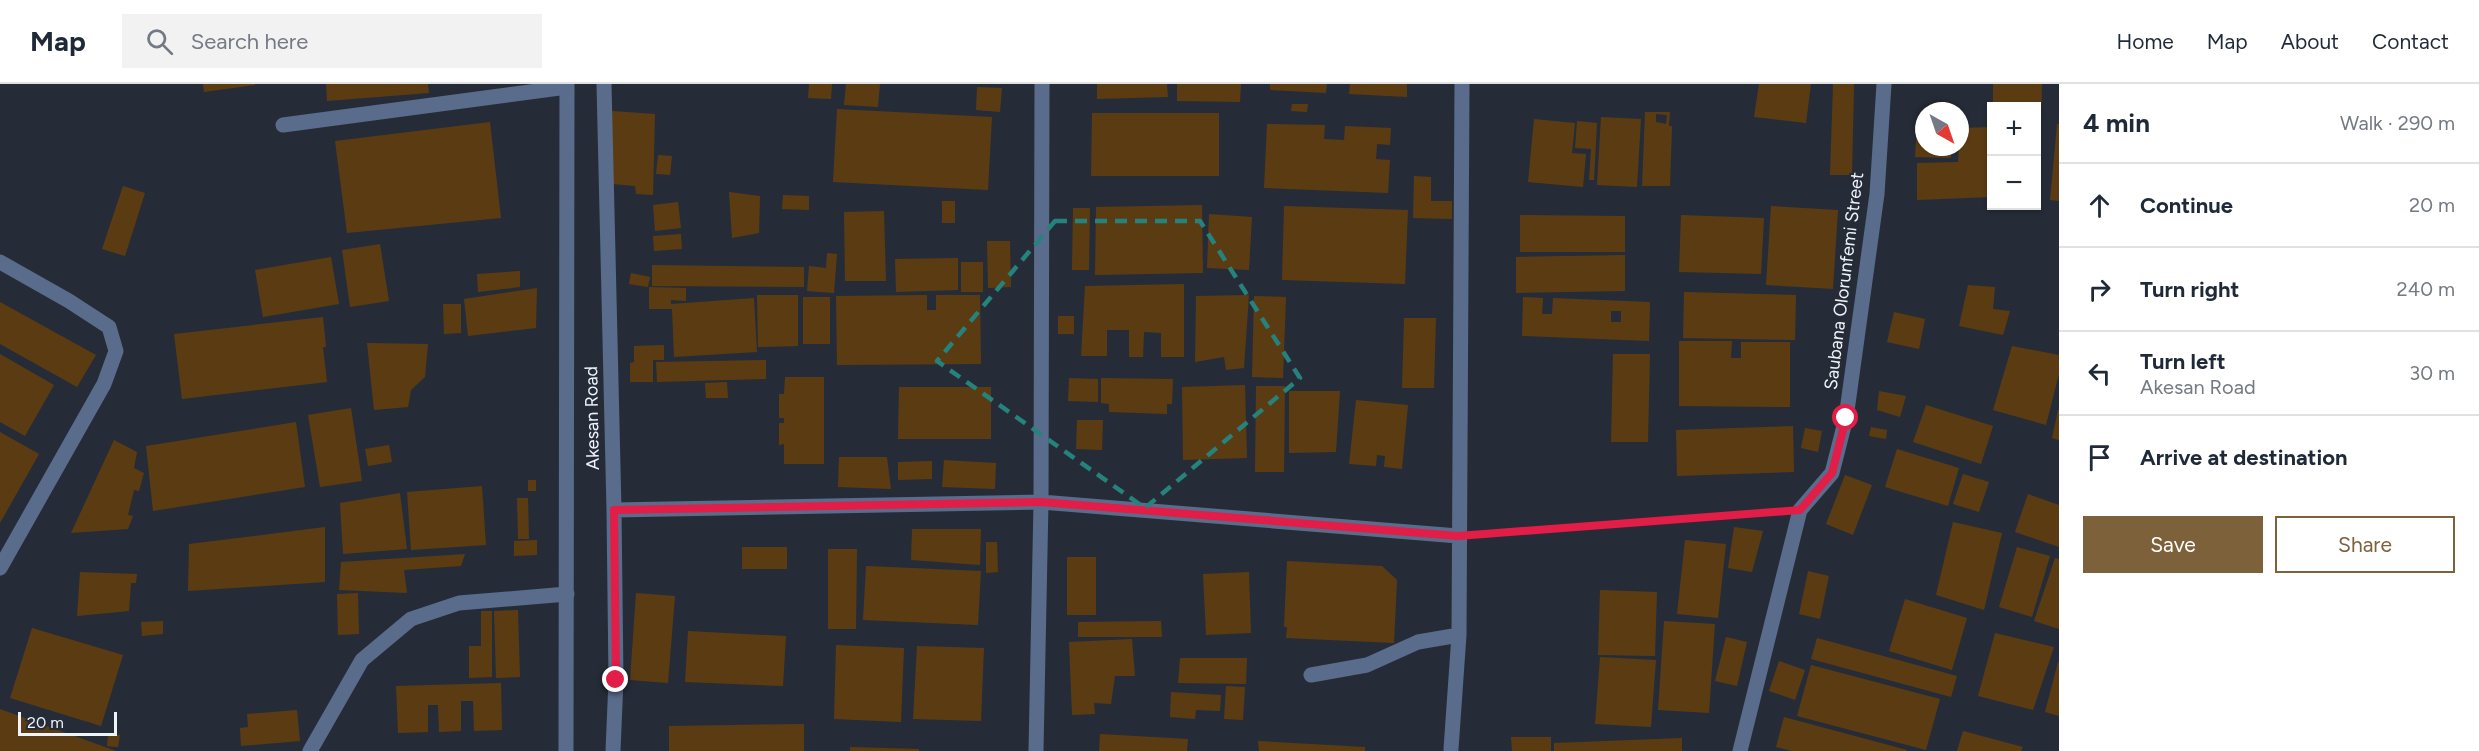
<!DOCTYPE html>
<html lang="en">
<head>
<meta charset="utf-8">
<style>
	:root { --surface:#fff; --page:#f2f2f3; --text:#1f2937; --muted:#747a83; --line:#e0e1e3; --accent:#7d613b }
	body { margin:0; font-family:Figtree,sans-serif; background:var(--page); color:var(--text) }
	.controls { position:absolute; right:18px; top:18px; display:grid; overflow:hidden; border-radius:0px; box-shadow:0 2px 4px #0004 }
	.controls button { width:54px; height:54px; display:grid; place-items:center; padding:0; border:0; border-bottom:2px solid var(--line); background:var(--surface); color:var(--text); font:30px sans-serif }
	.compass { position:absolute; left:1915px; top:18px; width:54px; height:54px; border-radius:50%; background:var(--surface); box-shadow:0 2px 4px #0004; rotate:140deg }
	.scale { position:absolute; left:18px; bottom:15px; width:99px; box-sizing:border-box; padding-left:6px; border:3px solid #eff3fa; border-top:0; font-size:16px; line-height:21px; white-space:nowrap; color:#eff3fa; -webkit-text-stroke:4px #262c37; paint-order:stroke }
	.stop { position:absolute; width:18px; height:18px; margin:-14px; border:4px solid #e11d48; border-radius:50%; background:#fff }
	.stop.end { background:#e11d48; border-color:#fff; box-shadow:0 2px 6px #0008 }
	.list { margin:0; padding:0; list-style:none }
	h2 { display:flex; justify-content:space-between; align-items:center; height:78px; margin:0; padding:0 24px; font-size:26px }
	h2 small { font-size:20px; font-weight:400; color:var(--muted) }
	.list li { display:grid; grid-template-columns:39px 1fr auto; gap:18px; align-items:center; box-sizing:border-box; height:84px; padding:0 24px; border-top:2px solid var(--line) }
	.list b { display:block; font-size:22px; white-space:nowrap }
	.list p { margin:0; font-size:20px; white-space:nowrap; color:var(--muted) }
	.list em { font-size:20px; font-style:normal; color:var(--muted) }
	.actions { display:flex; gap:12px; padding:18px 24px }
	.actions a { flex:1; padding:14px 0; border:2px solid var(--accent); border-radius:0px; text-align:center; font-size:21px; color:var(--accent) }
	.actions .main { background:var(--accent); color:#fff }
	.icon { flex:none; width:33px; height:33px; fill:none; stroke:currentColor; stroke-width:2; stroke-linecap:round; stroke-linejoin:round }
	.map { position:relative; flex:none; width:2059px; height:667px; overflow:hidden }
	header { display:flex; align-items:center; gap:36px; box-sizing:border-box; height:84px; padding:0 30px; background:var(--surface); border-bottom:2px solid var(--line) }
	header strong { font-size:28px }
	nav { display:flex; gap:33px; margin-inline-start:auto; font-size:21px }
	.search { width:420px; height:54px; background:var(--page); display:flex; align-items:center; gap:15px; box-sizing:border-box; padding:0 21px; border-radius:0px; color:var(--muted); font-size:22px }
	main { display:flex }
	aside { flex:1; background:var(--surface) }
	.map>svg:first-child { display:block }
	.building { fill:#5b3c12; fill-rule:evenodd }
	.lines { fill:none; stroke-linecap:round; stroke-linejoin:round }
	.path { stroke:#81868f; stroke-width:4; stroke-dasharray:3 4.5; stroke-linecap:butt }
	.minor { stroke:#5a6c8b; stroke-width:15 }
	.route { stroke:#e11d48; stroke-width:8 }
	.marked { fill:none; stroke:#25827c; stroke-width:4.5; stroke-dasharray:12 8; stroke-linejoin:round }
	.labels { text-anchor:middle; dominant-baseline:central; stroke-width:4.5; stroke-linejoin:round; paint-order:stroke }
	.street-label { font-size:18px; fill:#eff3fa; stroke:#262c37 }
</style>
</head>
<body>
<header>
<strong>Map</strong>
<div class="search"><svg class="icon" aria-label="search" viewBox="0 0 24 24"><circle cx="10" cy="10" r="6"/><path d="M15 15l6 6"/></svg>Search here</div>
<nav><a>Home</a><a>Map</a><a>About</a><a>Contact</a></nav>
</header>
<main>
<div class="map">
<svg width="2059" height="667" viewBox="0 0 2059 667">
	<rect width="100%" height="100%" fill="#262c37"/>
	<!-- building -->
	<path class="building" d="M 203,0 L 255,0 L 255,1 L 204,8 Z
		M 326,0 L 428,0 L 429,9 L 327,17 Z
		M 809,0 L 832,0 L 831,15 L 808,14 Z
		M 846,0 L 880,0 L 878,23 L 844,21 Z
		M 1097,0 L 1167,0 L 1168,13 L 1097,15 Z
		M 1177,0 L 1241,0 L 1240,18 L 1177,17 Z
		M 1270,0 L 1327,0 L 1326,9 L 1270,6 Z
		M 1350,0 L 1407,0 L 1407,13 L 1349,10 Z
		M 1759,0 L 1811,0 L 1806,39 L 1754,33 Z
		M 1833,0 L 1854,0 L 1852,91 L 1830,91 Z
		M 1993,0 L 2042,0 L 2041,34 L 2036,34 L 2036,22 L 1993,22 Z
		M 977,3 L 1002,4 L 1000,28 L 976,26 Z
		M 1292,20 L 1308,20 L 1307,28 L 1291,27 Z
		M 837,25 L 992,33 L 988,106 L 833,98 Z
		M 612,27 L 655,30 L 653,111 L 636,110 L 635,102 L 612,100 Z
		M 1645,28 L 1670,28 L 1669,42 L 1672,42 L 1670,102 L 1642,102 ZM 1656,30 L 1667,31 L 1666,40 L 1656,38 Z
		M 1092,29 L 1219,29 L 1219,92 L 1091,92 Z
		M 1601,33 L 1641,35 L 1637,103 L 1597,101 Z
		M 1534,35 L 1575,39 L 1572,69 L 1586,70 L 1583,103 L 1528,98 Z
		M 1577,37 L 1597,39 L 1594,96 L 1589,96 L 1591,65 L 1575,64 Z
		M 490,38 L 501,134 L 347,149 L 335,57 Z
		M 1267,40 L 1325,41 L 1324,55 L 1344,56 L 1345,42 L 1391,44 L 1390,61 L 1377,60 L 1376,75 L 1390,76 L 1388,109 L 1264,104 Z
		M 1917,40 L 1924,40 L 1924,63 L 1951,63 L 1951,74 L 1915,73 Z
		M 2057,40 L 2059,40 L 2059,117 L 2050,116 Z
		M 1992,43 L 1992,113 L 1917,116 L 1917,79 L 1958,78 L 1960,44 Z
		M 658,71 L 672,72 L 670,91 L 656,90 Z
		M 1414,92 L 1431,93 L 1431,117 L 1452,117 L 1452,135 L 1413,134 Z
		M 123,102 L 145,109 L 125,172 L 102,165 Z
		M 729,108 L 760,112 L 759,149 L 732,154 Z
		M 783,111 L 809,112 L 809,126 L 782,125 Z
		M 942,117 L 955,117 L 955,139 L 942,139 Z
		M 678,118 L 681,144 L 655,147 L 653,121 Z
		M 1202,121 L 1203,189 L 1095,191 L 1096,123 Z
		M 1284,122 L 1408,126 L 1405,200 L 1282,196 Z
		M 1771,122 L 1838,126 L 1833,205 L 1766,201 Z
		M 1073,124 L 1090,124 L 1089,186 L 1072,186 Z
		M 884,127 L 886,197 L 845,197 L 844,128 Z
		M 1209,130 L 1252,133 L 1249,186 L 1207,184 Z
		M 1520,131 L 1625,132 L 1625,168 L 1520,168 Z
		M 1681,131 L 1764,134 L 1761,190 L 1679,188 Z
		M 681,150 L 682,165 L 654,167 L 653,152 Z
		M 987,157 L 1010,157 L 1011,203 L 988,204 Z
		M 380,160 L 389,217 L 350,223 L 342,166 Z
		M 827,169 L 837,170 L 834,209 L 807,207 L 809,182 L 826,184 Z
		M 1625,171 L 1625,207 L 1516,209 L 1516,173 Z
		M 331,173 L 339,220 L 263,233 L 255,186 Z
		M 958,174 L 958,206 L 896,208 L 895,175 Z
		M 961,178 L 983,178 L 983,208 L 961,208 Z
		M 652,181 L 804,183 L 804,203 L 652,202 Z
		M 520,187 L 520,203 L 478,208 L 477,190 Z
		M 631,189 L 650,193 L 648,203 L 629,200 Z
		M 1184,200 L 1184,273 L 1161,273 L 1161,249 L 1144,248 L 1143,273 L 1129,273 L 1129,246 L 1107,246 L 1107,272 L 1081,272 L 1085,202 Z
		M 1968,201 L 1995,203 L 1993,225 L 2010,227 L 2003,251 L 1959,242 Z
		M 649,203 L 686,204 L 686,217 L 671,216 L 671,220 L 754,214 L 757,268 L 674,273 L 672,225 L 649,225 Z
		M 537,204 L 536,244 L 468,252 L 464,215 Z
		M 1684,208 L 1796,211 L 1795,256 L 1683,254 Z
		M 757,211 L 798,211 L 798,262 L 758,263 Z
		M 927,211 L 927,226 L 936,226 L 936,211 L 980,211 L 981,280 L 837,281 L 836,212 Z
		M 1249,211 L 1244,284 L 1226,286 L 1224,273 L 1195,278 L 1196,212 Z
		M 1254,212 L 1286,213 L 1283,294 L 1252,293 Z
		M 803,213 L 830,213 L 830,260 L 803,260 Z
		M 1523,213 L 1543,214 L 1542,230 L 1552,230 L 1553,214 L 1650,218 L 1649,257 L 1522,252 ZM 1611,227 L 1621,227 L 1621,238 L 1611,238 Z
		M 0,218 L 96,271 L 77,303 L 0,260 Z
		M 443,220 L 461,220 L 461,249 L 444,250 Z
		M 1894,228 L 1925,235 L 1919,265 L 1887,258 Z
		M 1058,232 L 1074,232 L 1074,250 L 1058,250 Z
		M 323,233 L 326,263 L 323,263 L 327,298 L 182,315 L 174,250 Z
		M 1404,234 L 1436,234 L 1434,304 L 1402,304 Z
		M 1679,257 L 1732,257 L 1731,274 L 1741,274 L 1741,258 L 1790,258 L 1790,323 L 1679,322 Z
		M 367,259 L 428,260 L 425,293 L 411,306 L 408,323 L 374,326 Z
		M 664,261 L 664,276 L 653,276 L 653,298 L 630,298 L 630,279 L 634,278 L 634,262 Z
		M 2012,262 L 2059,271 L 2059,290 L 2046,341 L 1993,326 Z
		M 0,270 L 54,301 L 25,352 L 0,338 Z
		M 1613,270 L 1650,270 L 1648,358 L 1611,358 Z
		M 766,276 L 766,295 L 657,298 L 656,278 Z
		M 785,293 L 824,293 L 824,380 L 784,380 L 784,360 L 779,361 L 779,339 L 784,339 L 784,334 L 779,334 L 779,310 L 784,310 Z
		M 1069,294 L 1098,295 L 1098,318 L 1068,317 Z
		M 1101,294 L 1173,295 L 1172,320 L 1167,320 L 1167,330 L 1109,328 L 1109,320 L 1101,319 Z
		M 727,298 L 728,314 L 706,314 L 705,299 Z
		M 1245,301 L 1247,374 L 1183,376 L 1182,303 Z
		M 1256,302 L 1285,302 L 1284,388 L 1255,388 Z
		M 899,303 L 991,303 L 991,355 L 898,355 Z
		M 1289,307 L 1340,307 L 1336,368 L 1289,369 Z
		M 1879,307 L 1906,312 L 1900,333 L 1877,326 Z
		M 1356,316 L 1408,321 L 1402,385 L 1384,383 L 1385,372 L 1377,371 L 1376,382 L 1349,380 Z
		M 1926,321 L 1993,342 L 1981,380 L 1913,358 Z
		M 351,324 L 362,397 L 320,403 L 308,331 Z
		M 2058,326 L 2059,326 L 2059,356 L 2052,354 Z
		M 1077,336 L 1103,336 L 1102,366 L 1076,365 Z
		M 296,338 L 305,403 L 153,427 L 146,362 Z
		M 1793,342 L 1794,388 L 1677,392 L 1676,346 Z
		M 1871,343 L 1887,346 L 1886,355 L 1869,352 Z
		M 1805,344 L 1822,347 L 1818,368 L 1801,364 Z
		M 0,348 L 39,370 L 0,439 Z
		M 114,356 L 137,368 L 134,384 L 144,389 L 139,407 L 134,406 L 128,431 L 133,432 L 128,445 L 71,449 Z
		M 389,361 L 392,378 L 368,382 L 365,365 Z
		M 1897,365 L 1959,384 L 1948,422 L 1885,403 Z
		M 839,373 L 887,373 L 891,405 L 838,403 Z
		M 944,376 L 996,379 L 995,405 L 942,403 Z
		M 932,377 L 932,395 L 898,396 L 898,378 Z
		M 1963,390 L 1989,398 L 1979,428 L 1953,420 Z
		M 1845,391 L 1872,401 L 1853,451 L 1826,440 Z
		M 528,396 L 536,396 L 536,407 L 528,407 Z
		M 482,402 L 486,461 L 411,466 L 407,408 Z
		M 400,409 L 407,465 L 343,470 L 340,419 Z
		M 2028,410 L 2059,421 L 2059,463 L 2015,448 Z
		M 517,414 L 528,414 L 529,455 L 518,455 Z
		M 1953,438 L 2002,449 L 1984,526 L 1936,511 Z
		M 325,443 L 325,498 L 188,507 L 189,460 Z
		M 1734,443 L 1763,447 L 1752,488 L 1728,484 Z
		M 912,445 L 981,445 L 980,481 L 911,476 Z
		M 537,456 L 537,471 L 514,472 L 514,457 Z
		M 1685,456 L 1726,460 L 1718,534 L 1677,530 Z
		M 986,458 L 997,458 L 998,488 L 986,489 Z
		M 742,463 L 787,463 L 787,485 L 742,485 Z
		M 2017,463 L 2050,472 L 2032,533 L 1999,523 Z
		M 828,465 L 857,465 L 856,545 L 828,545 Z
		M 465,470 L 461,482 L 404,486 L 407,509 L 339,506 L 341,478 Z
		M 1067,473 L 1096,473 L 1096,531 L 1067,531 Z
		M 2055,474 L 2059,475 L 2059,545 L 2034,537 Z
		M 1287,477 L 1382,482 L 1397,496 L 1394,559 L 1286,554 L 1287,543 L 1284,543 Z
		M 866,482 L 981,487 L 978,541 L 863,536 Z
		M 1808,487 L 1829,492 L 1820,535 L 1799,530 Z
		M 80,488 L 137,490 L 136,499 L 131,499 L 129,527 L 77,532 Z
		M 1249,488 L 1251,549 L 1206,551 L 1203,490 Z
		M 1600,506 L 1657,508 L 1655,572 L 1598,571 Z
		M 358,509 L 359,550 L 338,551 L 337,510 Z
		M 636,509 L 675,512 L 668,599 L 630,596 Z
		M 1905,515 L 1967,534 L 1952,586 L 1889,567 Z
		M 518,526 L 520,593 L 496,594 L 494,527 Z
		M 481,527 L 492,527 L 492,593 L 469,594 L 469,562 L 481,562 Z
		M 163,537 L 163,550 L 142,552 L 141,538 Z
		M 1161,537 L 1162,553 L 1078,553 L 1078,538 Z
		M 1664,537 L 1715,540 L 1709,629 L 1658,626 Z
		M 32,544 L 123,571 L 101,642 L 10,614 Z
		M 688,547 L 786,552 L 783,602 L 685,598 Z
		M 1995,549 L 2054,563 L 2033,626 L 1978,612 Z
		M 1726,553 L 1747,558 L 1737,602 L 1715,597 Z
		M 1817,554 L 1957,592 L 1951,613 L 1811,575 Z
		M 1132,555 L 1135,592 L 1115,592 L 1111,620 L 1094,619 L 1095,630 L 1072,631 L 1069,558 Z
		M 836,561 L 904,564 L 901,638 L 834,635 Z
		M 917,562 L 984,564 L 981,637 L 913,635 Z
		M 1600,573 L 1656,576 L 1651,643 L 1595,640 Z
		M 1180,574 L 1247,574 L 1246,600 L 1178,599 Z
		M 1779,577 L 1805,586 L 1795,616 L 1769,607 Z
		M 2058,578 L 2059,578 L 2059,632 L 2045,628 Z
		M 1811,581 L 1940,615 L 1926,666 L 1797,632 Z
		M 501,599 L 502,646 L 474,647 L 473,617 L 461,617 L 461,647 L 439,648 L 438,621 L 428,621 L 428,648 L 398,649 L 396,602 Z
		M 1226,602 L 1245,603 L 1243,636 L 1224,635 Z
		M 1171,608 L 1221,611 L 1220,627 L 1196,626 L 1195,635 L 1170,633 Z
		M 0,625 L 116,667 L 0,667 Z
		M 297,626 L 300,657 L 241,662 L 240,644 L 248,643 L 247,630 Z
		M 1784,633 L 1907,666 L 1906,667 L 1792,667 L 1776,663 Z
		M 804,640 L 804,667 L 669,667 L 669,642 Z
		M 1963,647 L 2023,663 L 2021,667 L 1957,667 Z
		M 108,650 L 120,651 L 118,663 L 107,662 Z
		M 1100,650 L 1188,655 L 1187,667 L 1099,667 Z
		M 1511,653 L 1551,653 L 1551,667 L 1512,667 Z
		M 1682,654 L 1682,667 L 1554,667 L 1554,659 Z
		M 1258,657 L 1365,663 L 1365,667 L 1259,667 Z
		M 850,663 L 919,665 L 919,667 L 850,667 Z"/>
	<g class="lines">
		<!-- path -->
		<path class="path" d="M 1484,450 L 1776,428"/>
		<!-- minor -->
		<path class="minor" d="M 604,0 L 614,426 L 616,596 L 613,667
			M 283,41 L 567,3
			M 0,178 L 69,217 L 109,243 L 116,267 L 104,300 L 0,484
			M 614,426 L 1041,418 L 1458,452
			M 1311,591 L 1367,581 L 1418,558 L 1459,551
			M 1451,665 L 1459,551 L 1462,0
			M 310,667 L 362,576 L 411,535 L 459,519 L 567,510
			M 566,667 L 567,0
			M 1036,667 L 1041,418 L 1042,0
			M 1740,667 L 1800,426 L 1832,389 L 1846,334 L 1877,110 L 1884,0"/>
	</g>
	<g class="lines">
		<!-- route -->
		<path class="route" d="M 616,596 L 614,426 L 1041,418 L 1458,452 L 1800,426 L 1832,389 L 1846,334"/>
	</g>
	<!-- marked area -->
	<path class="marked" d="M 1055,137 L 1200,137 L 1300,294 L 1145,424 L 937,277 Z"/>
	<g class="labels">
		<!-- street labels -->
		<g class="street-label">
			<text transform="translate(1844 197) rotate(-83)">Saubana Olorunfemi Street</text>
			<text transform="translate(592 334) rotate(-91)">Akesan Road</text>
		</g>
	</g>
</svg>
<div class="controls">
<button>+</button>
<button>−</button>
</div>
<svg class="compass" viewBox="-18 -18 36 36"><path d="M0-13l5 13h-10z" fill="#e53935"/><path d="M0 13l5-13h-10z" fill="#747a83"/></svg>
<div class="scale">20 m</div>
<div class="stop" style="left:1846px;top:334px"></div>
<div class="stop end" style="left:616px;top:596px"></div>
</div>
<aside>
<h2>4 min<small>Walk · 290 m</small></h2>
<ul class="list">
<li><svg class="icon" aria-label="ahead" viewBox="0 0 24 24"><path d="M12 20V5M6 11l6-6 6 6"/></svg><div><b>Continue</b></div><em>20 m</em></li>
<li><svg class="icon" aria-label="right" viewBox="0 0 24 24"><path d="M7 20v-9h11M14 6l5 5-5 5"/></svg><div><b>Turn right</b></div><em>240 m</em></li>
<li><svg class="icon" aria-label="left" viewBox="0 0 24 24"><path d="M17 20v-9H6M10 6l-5 5 5 5"/></svg><div><b>Turn left</b><p>Akesan Road</p></div><em>30 m</em></li>
<li><svg class="icon" aria-label="arrive" viewBox="0 0 24 24"><path d="M6 21V4h12l-3 4 3 4H6"/></svg><div><b>Arrive at destination</b></div></li>
</ul>
<div class="actions"><a class="main">Save</a><a>Share</a></div>
</aside>
</main>
</body>
</html>
